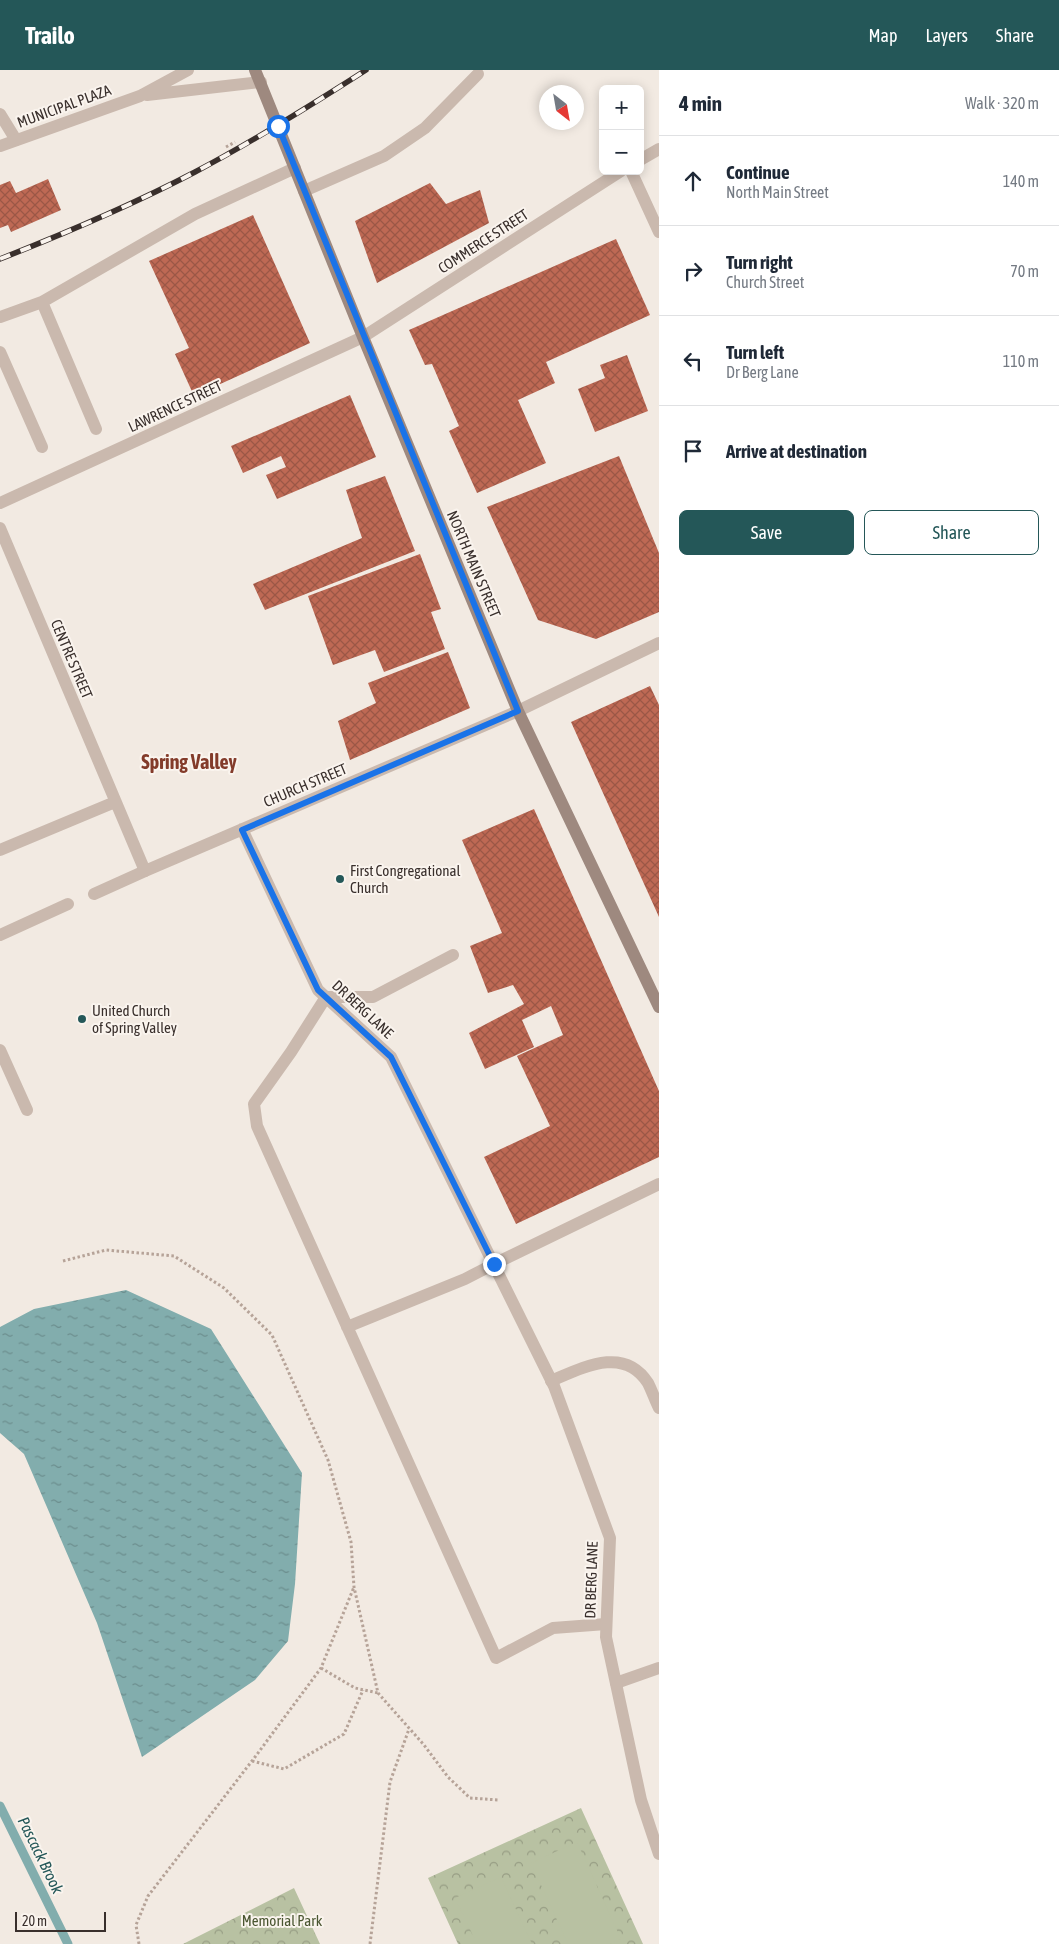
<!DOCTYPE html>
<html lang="en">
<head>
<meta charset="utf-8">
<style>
	:root { --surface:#fff; --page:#f2f2f3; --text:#1f2937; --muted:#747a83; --line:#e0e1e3; --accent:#245758 }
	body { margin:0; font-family:"Asap Condensed",sans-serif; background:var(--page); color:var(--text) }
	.controls { position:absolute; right:15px; top:15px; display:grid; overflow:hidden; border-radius:8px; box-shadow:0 2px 12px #0003 }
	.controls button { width:45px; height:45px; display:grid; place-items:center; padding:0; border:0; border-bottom:1px solid var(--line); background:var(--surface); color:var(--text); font:25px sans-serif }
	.compass { position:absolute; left:539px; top:15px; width:45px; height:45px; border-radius:50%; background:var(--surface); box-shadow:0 2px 12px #0003; rotate:149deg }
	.scale { position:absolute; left:15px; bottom:12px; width:91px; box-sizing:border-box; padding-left:5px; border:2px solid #392f2c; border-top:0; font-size:14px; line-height:18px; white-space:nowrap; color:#392f2c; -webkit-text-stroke:4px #faf4ee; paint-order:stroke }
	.stop { position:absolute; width:15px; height:15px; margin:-11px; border:4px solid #1a73e8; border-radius:50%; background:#fff }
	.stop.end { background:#1a73e8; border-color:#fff; box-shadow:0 1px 5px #0008 }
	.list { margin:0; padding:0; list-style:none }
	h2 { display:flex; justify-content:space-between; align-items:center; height:65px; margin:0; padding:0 20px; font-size:21px }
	h2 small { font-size:16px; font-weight:400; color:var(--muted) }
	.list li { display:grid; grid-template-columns:32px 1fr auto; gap:15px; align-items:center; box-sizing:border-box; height:90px; padding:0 20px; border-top:1px solid var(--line) }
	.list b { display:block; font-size:19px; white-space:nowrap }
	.list p { margin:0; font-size:16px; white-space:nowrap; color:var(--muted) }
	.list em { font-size:16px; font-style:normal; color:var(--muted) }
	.actions { display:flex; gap:10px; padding:15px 20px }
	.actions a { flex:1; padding:11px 0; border:1px solid var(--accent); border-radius:8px; text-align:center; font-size:18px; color:var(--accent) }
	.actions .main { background:var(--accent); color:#fff }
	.icon { flex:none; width:28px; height:28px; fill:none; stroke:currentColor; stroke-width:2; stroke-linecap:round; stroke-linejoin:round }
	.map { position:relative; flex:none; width:659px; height:1874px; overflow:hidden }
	header { display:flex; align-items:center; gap:30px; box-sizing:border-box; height:70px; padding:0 25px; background:var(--accent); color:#fff }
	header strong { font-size:24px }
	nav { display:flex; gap:28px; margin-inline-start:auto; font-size:18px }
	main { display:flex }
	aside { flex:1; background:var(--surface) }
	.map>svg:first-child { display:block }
	.park { fill:url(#park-crowns) }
	.pitch { fill:#b8c1a2 }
	.water { fill:url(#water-ripples) }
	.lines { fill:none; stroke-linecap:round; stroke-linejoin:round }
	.stream { stroke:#82adad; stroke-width:9 }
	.building { fill:url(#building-cross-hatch) }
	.path { stroke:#b6a398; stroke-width:3; stroke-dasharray:2.5 2.5; stroke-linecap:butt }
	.lane { stroke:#cab9ae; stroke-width:12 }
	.street { stroke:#cab9ae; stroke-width:12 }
	.secondary { stroke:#9e897f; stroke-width:12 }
	.rail-casing { stroke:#392f2c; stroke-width:5.5 }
	.rail { stroke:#faf4ee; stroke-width:4; stroke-dasharray:11; stroke-linecap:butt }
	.route { stroke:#1a73e8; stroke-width:6 }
	.poi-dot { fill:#245758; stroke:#faf4ee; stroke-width:2 }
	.labels { text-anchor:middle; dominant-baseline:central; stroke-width:4; stroke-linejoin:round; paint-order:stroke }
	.street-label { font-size:15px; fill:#392f2c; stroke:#faf4ee }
	.poi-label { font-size:15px; fill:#392f2c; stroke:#faf4ee; text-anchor:start }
	.park-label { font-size:15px; fill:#4a5631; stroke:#faf4ee }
	.water-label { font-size:16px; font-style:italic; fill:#245758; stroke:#faf4ee }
	.district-label { font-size:20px; font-weight:bold; fill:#833b2a; stroke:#faf4ee }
</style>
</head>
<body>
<header>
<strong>Trailo</strong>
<nav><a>Map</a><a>Layers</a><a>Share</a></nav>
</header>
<main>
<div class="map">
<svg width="659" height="1874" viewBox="0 0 659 1874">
	<defs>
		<pattern id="park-crowns" width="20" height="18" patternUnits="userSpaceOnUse" patternTransform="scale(1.25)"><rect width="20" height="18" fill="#b8c1a2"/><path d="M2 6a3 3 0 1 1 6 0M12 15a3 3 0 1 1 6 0" fill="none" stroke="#979d84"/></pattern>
		<pattern id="water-ripples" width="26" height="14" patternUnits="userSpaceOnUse" patternTransform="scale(1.25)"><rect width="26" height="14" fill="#82adad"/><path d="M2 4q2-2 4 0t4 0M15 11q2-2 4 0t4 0" fill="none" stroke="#6b8d8d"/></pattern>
		<pattern id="building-cross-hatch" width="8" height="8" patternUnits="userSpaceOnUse" patternTransform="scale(1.25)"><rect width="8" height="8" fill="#be6954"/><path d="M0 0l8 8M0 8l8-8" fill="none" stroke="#9b5746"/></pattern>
	</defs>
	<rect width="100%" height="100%" fill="#f2eae2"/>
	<!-- park -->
	<path class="park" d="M 581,1738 L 643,1874 L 458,1874 L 428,1808 Z
		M 294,1818 L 320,1874 L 183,1874 Z"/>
	<!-- pitch -->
	<path class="pitch" d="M 577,1772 L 621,1869 L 610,1874 L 568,1874 L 531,1793 Z
		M 501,1807 L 532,1874 L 477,1874 L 455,1828 Z"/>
	<!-- water -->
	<path class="water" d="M 126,1220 L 211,1259 L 302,1403 L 295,1514 L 288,1571 L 255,1610 L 142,1687 L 97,1553 L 24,1384 L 0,1363 L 0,1257 L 34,1239 Z"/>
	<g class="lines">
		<!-- stream -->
		<path class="stream" d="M 0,1736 L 68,1874"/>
	</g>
	<!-- building -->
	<path class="building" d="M 48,109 L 61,140 L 11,162 L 8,155 L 0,158 L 0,115 L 10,111 L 16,123 Z
		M 430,113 L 446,134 L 480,120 L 489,153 L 377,213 L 355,151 Z
		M 253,145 L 310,273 L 194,326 L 175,284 L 189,278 L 149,191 Z
		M 616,169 L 650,245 L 546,292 L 555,313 L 518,330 L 546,393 L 477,423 L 449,361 L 459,356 L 432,294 L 425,295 L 409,260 Z
		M 627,285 L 648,341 L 595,362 L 578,319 L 605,308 L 600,295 Z
		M 350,325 L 376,387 L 277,429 L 266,405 L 286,397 L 281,386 L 243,403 L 231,376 Z
		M 619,386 L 659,483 L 659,542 L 596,569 L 538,550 L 487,437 Z
		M 385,406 L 415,481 L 265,540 L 253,514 L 362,468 L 346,420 Z
		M 420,484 L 441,539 L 431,542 L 445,579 L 384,602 L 375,580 L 333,595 L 308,526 Z
		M 448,582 L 470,638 L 350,690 L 338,651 L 376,633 L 368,613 Z
		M 650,616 L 659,635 L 659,847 L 571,652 Z
		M 534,739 L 659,1021 L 659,1087 L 516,1154 L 484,1087 L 550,1056 L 517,986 L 563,965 L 551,936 L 522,950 L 534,977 L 485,999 L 469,963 L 524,934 L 513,915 L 488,923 L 470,876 L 502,863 L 462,770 Z"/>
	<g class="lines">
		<!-- path -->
		<path class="path" d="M 226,77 L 235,72
			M 63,1191 L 106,1180 L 174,1186 L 224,1218 L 272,1265 L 328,1390 L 351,1472 L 354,1517 L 378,1623 L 424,1675 L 448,1707 L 470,1728 L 499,1730
			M 321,1598 L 355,1618 L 378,1623
			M 252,1691 L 284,1699 L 344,1664 L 363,1620
			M 139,1874 L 136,1855 L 148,1826 L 255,1687 L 321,1598 L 354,1517
			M 370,1874 L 390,1712 L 409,1659"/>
		<!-- lane -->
		<path class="lane" d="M 0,44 L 16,70
			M 304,121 L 384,86 L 425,58 L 478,4
			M 42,232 L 96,359
			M 0,247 L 42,232 L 195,144 L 295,98
			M 0,282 L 42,377
			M 94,824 L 145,801
			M 0,865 L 68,834
			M 453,885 L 373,927 L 326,927 L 291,982 L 254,1034 L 257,1056 L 496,1588 L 553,1558 L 606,1554
			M 0,980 L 27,1040
			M 347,1257 L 465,1209 L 494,1194
			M 551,1311 C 582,1298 624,1275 648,1313 C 652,1321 655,1330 659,1338
			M 616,1613 L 659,1598"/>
		<!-- street -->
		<path class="street" d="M 147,25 L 261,12
			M 0,76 L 140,26 L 188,0
			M 640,90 L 659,79
			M 631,101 L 659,162
			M 0,433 L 363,267 L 621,101
			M 0,458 L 145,801 L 518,641 L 659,573
			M 242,759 L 318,920 L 391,987 L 554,1316 L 610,1468 L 606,1567 L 641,1730 L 659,1784
			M 0,780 L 115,732
			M 494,1194 L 659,1114"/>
		<!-- secondary -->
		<path class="secondary" d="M 255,0 L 363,267 L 518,641 L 659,937"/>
		<defs>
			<path id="rail" d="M 0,189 C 66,163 132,135 195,102 C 254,71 310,36 366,0"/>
		</defs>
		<!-- rail casing -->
		<use href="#rail" class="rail-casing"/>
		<!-- rail -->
		<use href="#rail" class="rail"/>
	</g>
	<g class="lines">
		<!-- route -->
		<path class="route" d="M 278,56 L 518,641 L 242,760 L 318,920 L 391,987 L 494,1194"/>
	</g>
	<!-- markers -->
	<g class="poi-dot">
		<circle cx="340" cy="809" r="5"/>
		<circle cx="82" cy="949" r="5"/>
	</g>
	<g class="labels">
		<!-- street labels -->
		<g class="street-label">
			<text transform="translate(64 36) rotate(-20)">MUNICIPAL PLAZA</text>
			<text transform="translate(483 171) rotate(-33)">COMMERCE STREET</text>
			<text transform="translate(175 336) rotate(-25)">LAWRENCE STREET</text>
			<text transform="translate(474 494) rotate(67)">NORTH MAIN STREET</text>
			<text transform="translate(72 589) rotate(67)">CENTRE STREET</text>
			<text transform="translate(305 715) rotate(-23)">CHURCH STREET</text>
			<text transform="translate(363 939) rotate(43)">DR BERG LANE</text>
			<text transform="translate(591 1510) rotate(-88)">DR BERG LANE</text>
		</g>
		<!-- poi labels -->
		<g class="poi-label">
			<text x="350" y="800">First Congregational<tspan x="350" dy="17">Church</tspan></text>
			<text x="92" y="940">United Church<tspan x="92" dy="17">of Spring Valley</tspan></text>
		</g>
		<!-- park labels -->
		<g class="park-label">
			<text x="282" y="1850">Memorial Park</text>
		</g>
		<!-- water labels -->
		<g class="water-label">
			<text transform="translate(41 1785) rotate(64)">Pascack Brook</text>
		</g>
		<!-- district labels -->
		<g class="district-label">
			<text x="189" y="691">Spring Valley</text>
		</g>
	</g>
</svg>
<div class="controls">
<button>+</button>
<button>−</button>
</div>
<svg class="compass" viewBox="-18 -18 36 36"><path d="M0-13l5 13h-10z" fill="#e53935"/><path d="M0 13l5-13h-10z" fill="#747a83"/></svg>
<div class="scale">20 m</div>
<div class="stop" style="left:278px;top:56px"></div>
<div class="stop end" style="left:494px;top:1194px"></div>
</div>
<aside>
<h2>4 min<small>Walk · 320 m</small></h2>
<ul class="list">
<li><svg class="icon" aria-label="ahead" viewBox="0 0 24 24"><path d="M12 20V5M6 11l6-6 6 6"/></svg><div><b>Continue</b><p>North Main Street</p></div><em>140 m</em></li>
<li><svg class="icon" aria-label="right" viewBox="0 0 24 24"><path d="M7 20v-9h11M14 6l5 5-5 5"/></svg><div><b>Turn right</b><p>Church Street</p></div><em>70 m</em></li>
<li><svg class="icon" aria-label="left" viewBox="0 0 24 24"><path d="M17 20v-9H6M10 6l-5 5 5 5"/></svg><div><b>Turn left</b><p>Dr Berg Lane</p></div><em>110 m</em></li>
<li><svg class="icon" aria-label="arrive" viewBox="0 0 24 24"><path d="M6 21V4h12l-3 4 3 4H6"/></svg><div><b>Arrive at destination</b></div></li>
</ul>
<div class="actions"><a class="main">Save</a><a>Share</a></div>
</aside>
</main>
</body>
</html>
